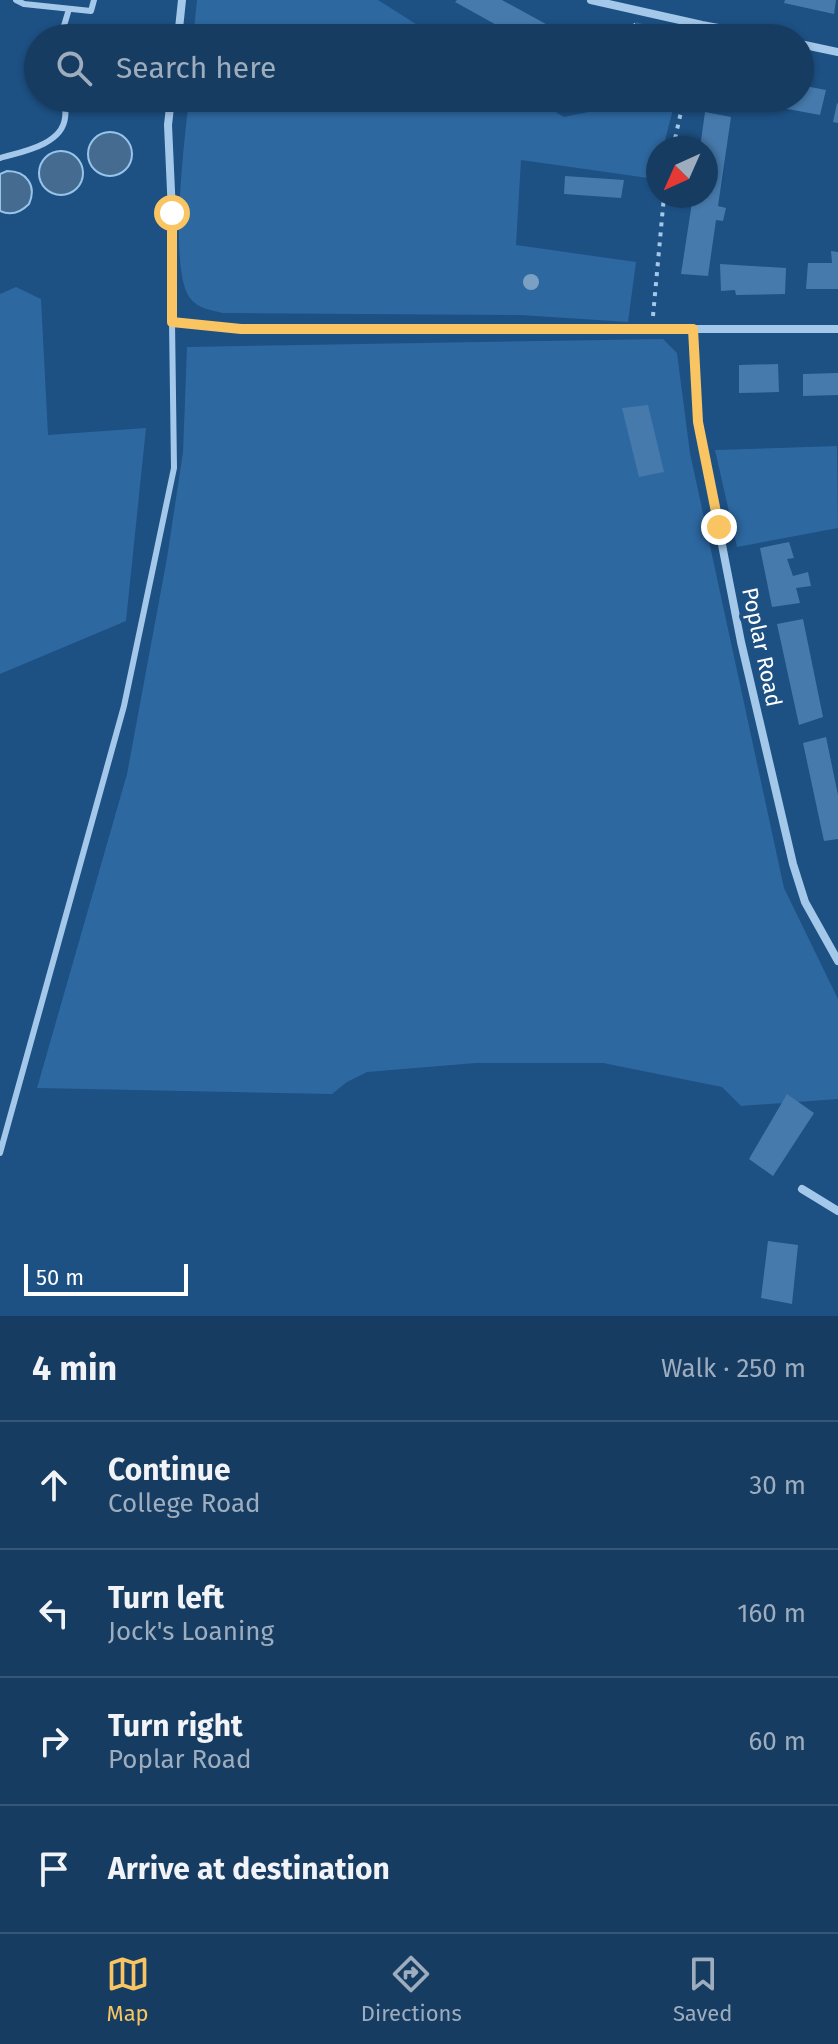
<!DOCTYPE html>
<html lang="en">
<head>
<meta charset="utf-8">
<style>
	:root { --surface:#163c62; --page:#23476b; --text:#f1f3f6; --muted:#9eadbe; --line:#355677; --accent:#f9c462 }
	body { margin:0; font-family:"Fira Sans",sans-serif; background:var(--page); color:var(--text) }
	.compass { position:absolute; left:646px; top:136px; width:72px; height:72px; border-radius:50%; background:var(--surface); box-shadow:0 2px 6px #0004; rotate:225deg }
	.scale { position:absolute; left:24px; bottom:20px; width:164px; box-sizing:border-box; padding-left:8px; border:4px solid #fff; border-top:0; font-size:22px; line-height:28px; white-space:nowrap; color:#fff; -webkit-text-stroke:6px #1d5083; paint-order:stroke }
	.stop { position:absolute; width:24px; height:24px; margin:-18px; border:6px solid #f9c462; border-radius:50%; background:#fff }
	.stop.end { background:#f9c462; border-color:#fff; box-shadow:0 2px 8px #0008 }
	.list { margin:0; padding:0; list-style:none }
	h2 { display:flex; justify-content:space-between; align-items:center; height:104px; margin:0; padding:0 32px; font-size:34px }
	h2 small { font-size:26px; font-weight:400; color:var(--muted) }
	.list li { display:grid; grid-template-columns:52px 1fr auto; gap:24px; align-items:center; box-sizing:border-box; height:128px; padding:0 32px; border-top:2px solid var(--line) }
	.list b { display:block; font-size:30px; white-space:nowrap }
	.list p { margin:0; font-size:26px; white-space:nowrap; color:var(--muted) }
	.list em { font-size:26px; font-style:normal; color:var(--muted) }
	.icon { flex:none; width:44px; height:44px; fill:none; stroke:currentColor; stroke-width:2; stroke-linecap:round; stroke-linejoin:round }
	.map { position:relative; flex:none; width:838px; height:1316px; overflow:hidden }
	.search { position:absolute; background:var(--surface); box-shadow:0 2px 6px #0004; left:24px; right:24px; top:24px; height:88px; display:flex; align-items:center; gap:20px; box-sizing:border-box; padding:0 28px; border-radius:44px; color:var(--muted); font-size:30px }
	.sheet { height:616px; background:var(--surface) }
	nav { display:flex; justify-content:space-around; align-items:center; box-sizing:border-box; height:112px; border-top:2px solid var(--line); background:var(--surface); font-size:22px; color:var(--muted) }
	nav a { display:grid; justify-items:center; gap:4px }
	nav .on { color:var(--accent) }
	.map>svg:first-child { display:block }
	.green { fill:#2d68a0 }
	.water { fill:#466b90; stroke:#97c4eb; stroke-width:2 }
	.building { fill:#467aac }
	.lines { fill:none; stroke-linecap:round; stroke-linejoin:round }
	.path { stroke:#a4c8ea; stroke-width:4; stroke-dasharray:4 6; stroke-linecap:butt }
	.lane { stroke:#a4c8ea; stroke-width:6 }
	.street { stroke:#a4c8ea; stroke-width:8 }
	.tree { fill:#7ba0c3 }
	.route { stroke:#f9c462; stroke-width:10 }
	.labels { text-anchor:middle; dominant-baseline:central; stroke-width:8; stroke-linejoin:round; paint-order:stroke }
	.street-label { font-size:22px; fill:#fff; stroke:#1d5083 }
</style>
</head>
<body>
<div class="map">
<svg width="838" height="1316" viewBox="0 0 838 1316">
	<rect width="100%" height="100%" fill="#1d5083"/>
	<!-- green -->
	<path class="green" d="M 197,0 L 378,0 L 438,38 L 193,38 Z
		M 636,22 L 691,38 L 635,38 Z
		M 189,98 L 533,98 L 564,117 L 628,104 L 629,98 L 676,98 L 663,148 L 658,148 L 658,167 L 655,179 L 521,160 L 516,245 L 636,262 L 628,322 L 520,315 L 223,313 C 211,310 198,309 190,298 C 168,270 185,137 189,98 Z
		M 16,287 L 41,299 L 48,435 L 146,428 L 126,621 L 0,674 L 0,294 Z
		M 663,339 L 677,353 L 690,453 L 784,888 L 838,999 L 838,1099 L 741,1106 L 722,1087 L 603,1063 L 476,1063 L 367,1072 L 347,1082 L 332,1094 L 37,1088 L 127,774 L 167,558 L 183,452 L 187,347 Z
		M 837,446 L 838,528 L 737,547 L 715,450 Z"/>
	<!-- water -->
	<path class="water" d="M88 154a22 22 0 1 1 44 0a22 22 0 1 1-44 0Z
		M39 173a22 22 0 1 1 44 0a22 22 0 1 1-44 0Z
		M 7,171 C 27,171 37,186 29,204 C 20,213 11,216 0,211 L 0,174 Z"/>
	<!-- building -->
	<path class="building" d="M 457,0 L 502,0 L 555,29 L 551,38 L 520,38 L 455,2 Z
		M 785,0 L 836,0 L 834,14 L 784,3 Z
		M 800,85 L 826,90 L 820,115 L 782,108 L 784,98 L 800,98 Z
		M 837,103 L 838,104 L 838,123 L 833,122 Z
		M 705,112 L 731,117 L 718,206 L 726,208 L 723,221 L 716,220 L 708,276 L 681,274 L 693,196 L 706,196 L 706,148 L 700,148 Z
		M 565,176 L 624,180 L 621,198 L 564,194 Z
		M 831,251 L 838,252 L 838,289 L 806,289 L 808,263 L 832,263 Z
		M 720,264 L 786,268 L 785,294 L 736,295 L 735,290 L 721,291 Z
		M 778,364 L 779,392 L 739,393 L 739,365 Z
		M 838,373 L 838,395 L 803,396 L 803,374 Z
		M 648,405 L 664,472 L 639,477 L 622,408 Z
		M 789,542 L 794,558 L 787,559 L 793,576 L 808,572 L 811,586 L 796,588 L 800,603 L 772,607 L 760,548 Z
		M 803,619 L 823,717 L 799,725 L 777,624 Z
		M 826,737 L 838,795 L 838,839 L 824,841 L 803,743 Z
		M 787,1094 L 814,1113 L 773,1176 L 749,1159 Z
		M 768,1241 L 798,1245 L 792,1304 L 761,1298 Z"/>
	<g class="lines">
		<!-- path -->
		<path class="path" d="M 633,24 L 644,38
			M 673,148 L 684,98
			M 653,316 L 664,196"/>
		<!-- lane -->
		<path class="lane" d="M 16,0 L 24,4 L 91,11 L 94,0
			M 63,38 L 63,29 L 69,9
			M 0,158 C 21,152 62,145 65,118 C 66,112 65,104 64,98
			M 0,1153 L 124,706 L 174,468 L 172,322"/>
		<!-- street -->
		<path class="street" d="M 591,0 L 702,25 L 771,38
			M 178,38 L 182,0
			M 800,44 L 838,52
			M 171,98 L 168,125 L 172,213 L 172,322 L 241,329 L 838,329
			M 693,329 L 698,422 L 741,642 L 793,864 L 805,902 L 838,961
			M 802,1189 L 838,1211"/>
	</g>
	<!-- trees -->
	<circle class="tree" cx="531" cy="282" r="8"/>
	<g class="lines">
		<!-- route -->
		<path class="route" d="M 172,213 L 172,322 L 241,329 L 693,329 L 698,422 L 719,527"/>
	</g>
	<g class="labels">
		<!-- street labels -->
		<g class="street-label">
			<text transform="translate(762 647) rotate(78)">Poplar Road</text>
		</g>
	</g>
</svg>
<svg class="compass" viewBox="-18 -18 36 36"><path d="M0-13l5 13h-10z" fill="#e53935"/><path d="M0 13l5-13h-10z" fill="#9eadbe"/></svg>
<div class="scale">50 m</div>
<div class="stop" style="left:172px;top:213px"></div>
<div class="stop end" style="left:719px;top:527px"></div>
<div class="search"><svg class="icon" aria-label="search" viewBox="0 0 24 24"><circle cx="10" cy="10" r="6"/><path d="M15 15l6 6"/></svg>Search here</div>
</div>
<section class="sheet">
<h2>4 min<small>Walk · 250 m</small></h2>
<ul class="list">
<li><svg class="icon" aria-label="ahead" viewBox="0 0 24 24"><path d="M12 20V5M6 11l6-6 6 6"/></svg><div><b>Continue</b><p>College Road</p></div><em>30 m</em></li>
<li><svg class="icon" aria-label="left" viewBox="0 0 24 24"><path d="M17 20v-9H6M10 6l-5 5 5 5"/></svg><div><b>Turn left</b><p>Jock's Loaning</p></div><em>160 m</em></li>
<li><svg class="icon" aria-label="right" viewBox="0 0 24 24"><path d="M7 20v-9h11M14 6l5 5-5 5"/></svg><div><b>Turn right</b><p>Poplar Road</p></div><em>60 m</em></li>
<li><svg class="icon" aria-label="arrive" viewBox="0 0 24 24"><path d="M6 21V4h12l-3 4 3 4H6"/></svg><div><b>Arrive at destination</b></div></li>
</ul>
</section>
<nav>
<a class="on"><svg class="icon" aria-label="map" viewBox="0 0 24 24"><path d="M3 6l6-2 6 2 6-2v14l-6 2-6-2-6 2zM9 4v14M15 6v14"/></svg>Map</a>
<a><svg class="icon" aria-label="directions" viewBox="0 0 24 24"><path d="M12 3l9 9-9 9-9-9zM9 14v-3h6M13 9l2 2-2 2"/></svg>Directions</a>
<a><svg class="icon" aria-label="saved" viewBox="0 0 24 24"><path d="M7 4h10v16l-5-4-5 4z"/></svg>Saved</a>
</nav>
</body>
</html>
